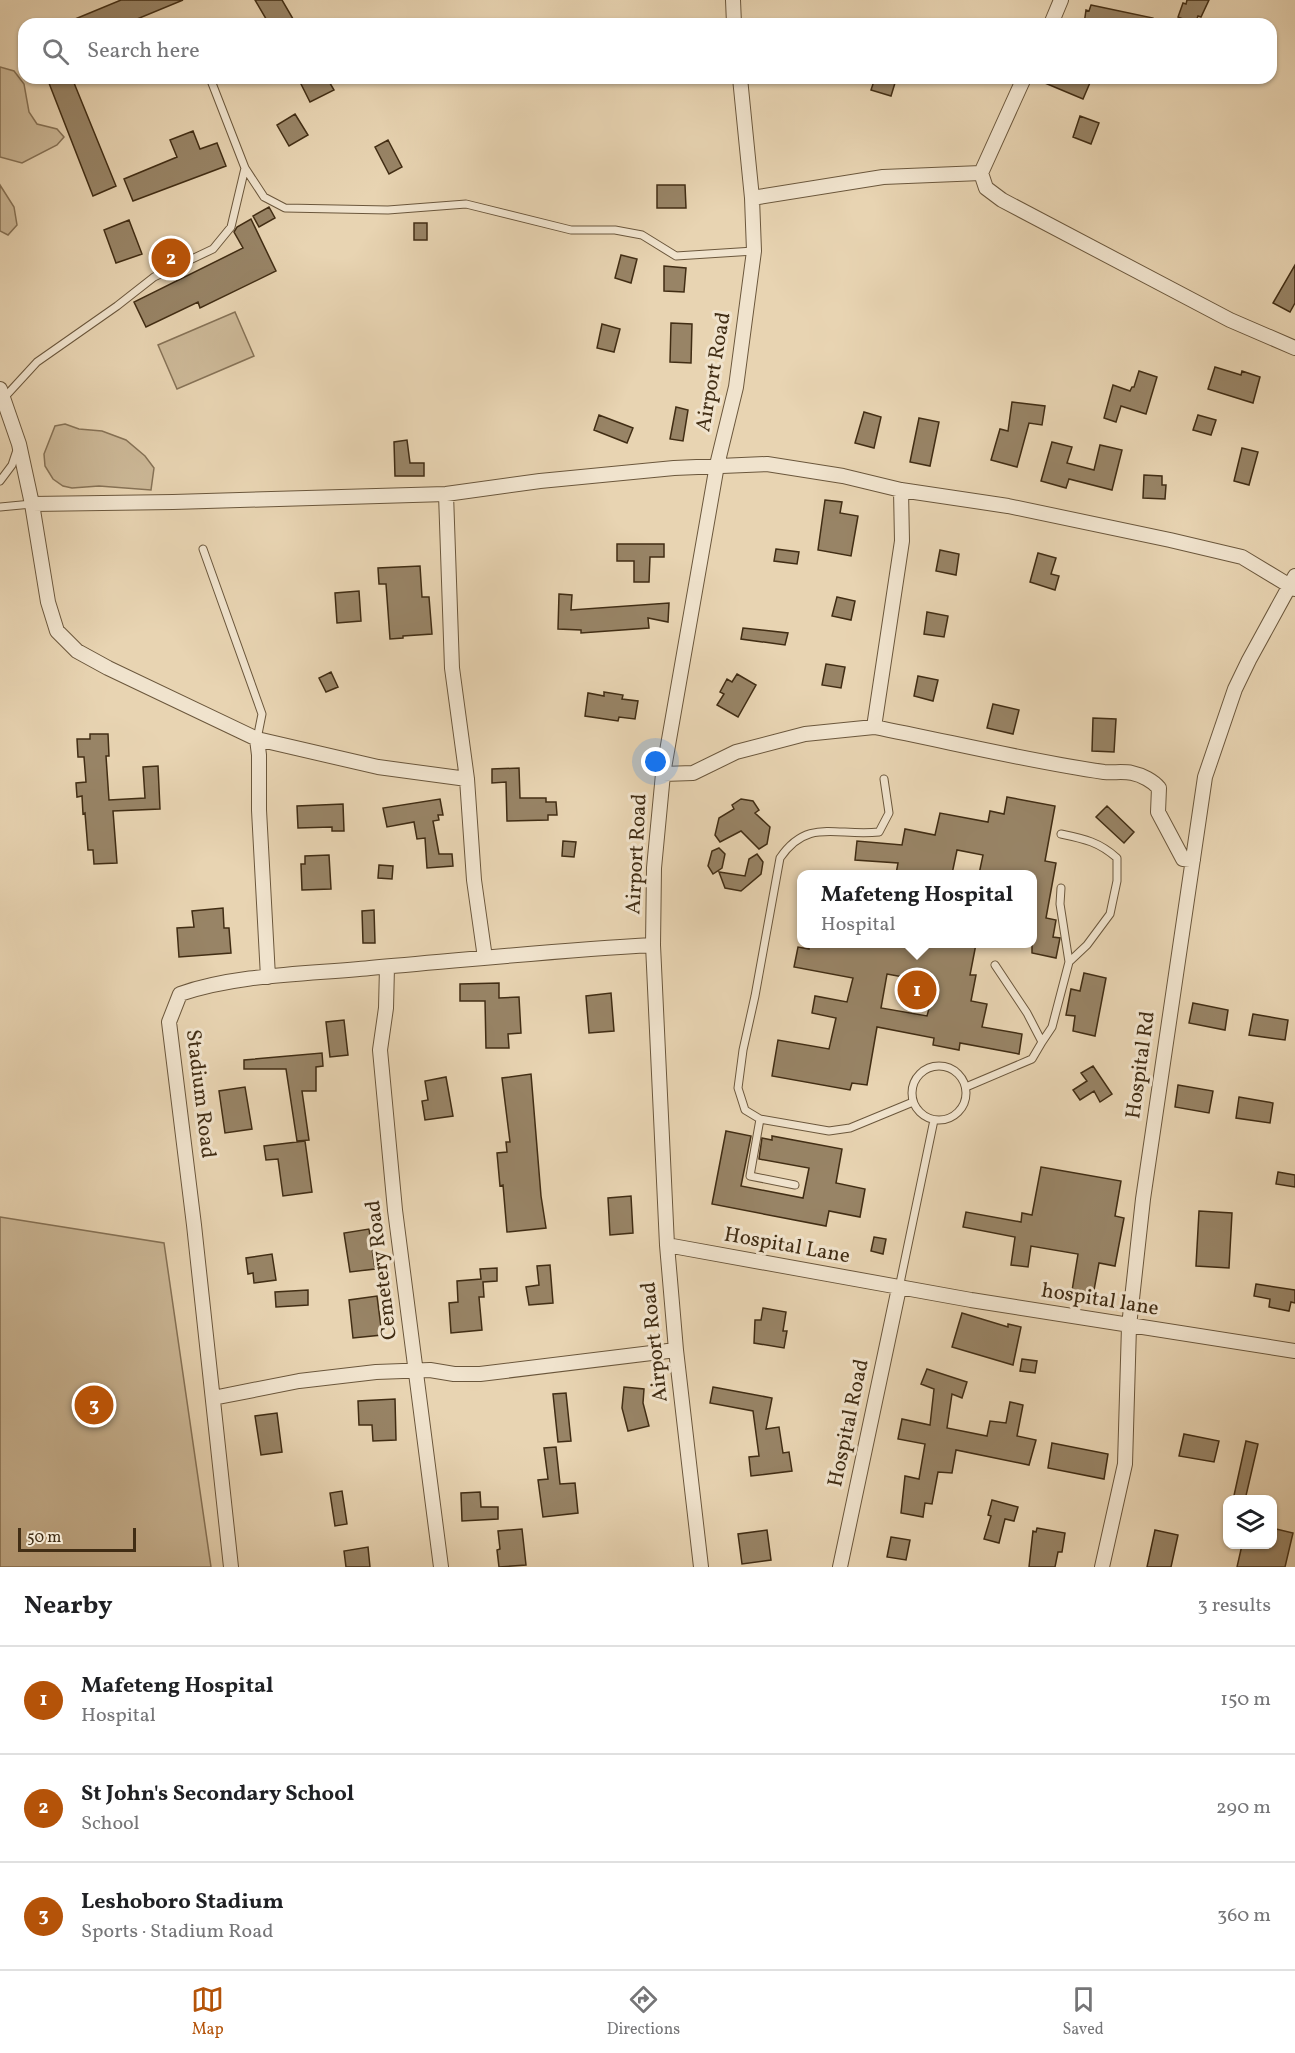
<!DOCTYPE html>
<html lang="en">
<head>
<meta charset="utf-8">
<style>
	:root { --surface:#fff; --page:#f2f2f2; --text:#202124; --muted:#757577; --line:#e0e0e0; --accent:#b45309 }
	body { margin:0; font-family:Vollkorn,serif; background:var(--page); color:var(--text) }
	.controls { position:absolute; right:18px; bottom:18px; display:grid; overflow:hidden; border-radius:12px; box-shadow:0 2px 4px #0004 }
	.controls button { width:54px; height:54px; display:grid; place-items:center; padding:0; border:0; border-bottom:2px solid var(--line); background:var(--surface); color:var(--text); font:30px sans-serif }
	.scale { position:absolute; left:18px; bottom:15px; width:118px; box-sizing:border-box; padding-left:6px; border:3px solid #412d14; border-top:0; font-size:16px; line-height:21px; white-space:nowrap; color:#412d14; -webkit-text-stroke:4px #f0e3cd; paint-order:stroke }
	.you { position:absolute; left:656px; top:762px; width:21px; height:21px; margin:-15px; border:4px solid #fff; border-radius:50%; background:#1a73e8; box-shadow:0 0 0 9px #1a73e833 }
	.badge { display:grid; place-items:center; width:39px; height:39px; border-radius:50%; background:var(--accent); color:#fff; font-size:20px; font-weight:700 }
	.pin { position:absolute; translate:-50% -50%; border:3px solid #fff; box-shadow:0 2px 6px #0006 }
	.popup { position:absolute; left:797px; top:870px; width:240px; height:78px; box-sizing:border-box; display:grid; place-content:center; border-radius:12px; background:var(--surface); filter:drop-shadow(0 2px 4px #0005); font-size:20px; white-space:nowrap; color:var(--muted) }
	.popup b { font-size:22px; color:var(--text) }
	.popup::after { content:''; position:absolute; left:50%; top:100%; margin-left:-12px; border:12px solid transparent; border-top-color:var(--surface) }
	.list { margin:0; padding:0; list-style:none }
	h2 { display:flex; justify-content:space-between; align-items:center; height:78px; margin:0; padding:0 24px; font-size:26px }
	h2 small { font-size:20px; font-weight:400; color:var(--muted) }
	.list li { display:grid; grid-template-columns:39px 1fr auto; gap:18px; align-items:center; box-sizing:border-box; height:108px; padding:0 24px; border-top:2px solid var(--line) }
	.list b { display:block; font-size:22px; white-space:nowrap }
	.list p { margin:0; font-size:20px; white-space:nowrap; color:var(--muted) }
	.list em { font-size:20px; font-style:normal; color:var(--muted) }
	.icon { flex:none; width:33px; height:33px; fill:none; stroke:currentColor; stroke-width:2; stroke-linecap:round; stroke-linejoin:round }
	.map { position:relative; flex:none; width:1295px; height:1567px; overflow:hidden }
	.search { position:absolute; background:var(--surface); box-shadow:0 2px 4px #0004; left:18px; right:18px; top:18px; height:66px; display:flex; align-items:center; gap:15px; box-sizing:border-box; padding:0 21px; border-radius:18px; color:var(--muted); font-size:22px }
	.sheet { height:402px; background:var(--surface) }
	nav { display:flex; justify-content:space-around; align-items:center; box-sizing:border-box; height:84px; border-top:2px solid var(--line); background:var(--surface); font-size:16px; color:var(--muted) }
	nav a { display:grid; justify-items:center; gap:3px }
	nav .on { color:var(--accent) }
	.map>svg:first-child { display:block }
	.green { fill:#ccb897; stroke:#867256; stroke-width:1.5 }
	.building { fill:#988466; stroke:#412d14; stroke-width:1.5; fill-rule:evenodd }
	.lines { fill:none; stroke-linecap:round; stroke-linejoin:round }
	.lane-casing { stroke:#6b573c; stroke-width:9 }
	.street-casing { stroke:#6b573c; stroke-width:16 }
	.lane { stroke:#f0e3cd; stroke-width:7 }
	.street { stroke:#f0e3cd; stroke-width:14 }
	.labels { text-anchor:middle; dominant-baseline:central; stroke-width:6; stroke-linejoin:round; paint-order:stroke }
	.street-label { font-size:21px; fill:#412d14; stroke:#f0e3cd }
</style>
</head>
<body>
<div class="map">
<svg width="1295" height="1567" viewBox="0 0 1295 1567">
	<rect width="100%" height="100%" fill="#e8d4b2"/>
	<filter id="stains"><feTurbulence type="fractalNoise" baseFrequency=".00333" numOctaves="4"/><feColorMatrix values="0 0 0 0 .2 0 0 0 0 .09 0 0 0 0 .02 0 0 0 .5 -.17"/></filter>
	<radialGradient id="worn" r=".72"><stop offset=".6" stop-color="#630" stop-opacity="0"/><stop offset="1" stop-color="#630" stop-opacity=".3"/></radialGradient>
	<!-- green -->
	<path class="green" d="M 0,67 L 14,71 L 24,84 L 29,112 L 37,124 L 57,129 L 64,137 L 57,145 L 22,163 L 0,157 Z
		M 0,185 L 14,207 L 17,225 L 8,235 L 0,231 Z
		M 235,312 L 254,356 L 177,389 L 158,345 Z
		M 65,424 L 79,429 L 102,431 L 126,440 L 145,456 L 154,468 L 151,490 L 99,486 L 72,488 L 63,486 L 53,479 L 45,466 L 44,454 L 55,426 Z
		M 0,1217 L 164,1243 L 211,1567 L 0,1567 Z"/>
	<!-- building -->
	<path class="building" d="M 121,0 L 183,0 L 125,24 L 63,24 Z
		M 255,0 L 282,0 L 296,24 L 269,24 Z
		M 1187,0 L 1209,0 L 1201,17 L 1198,16 L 1195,24 L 1178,17 L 1183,3 L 1186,4 Z
		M 1091,5 L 1153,18 L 1153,24 L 1084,24 L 1086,10 L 1089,11 Z
		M 47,78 L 72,78 L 116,186 L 93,196 Z
		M 298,78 L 327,78 L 334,90 L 310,102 Z
		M 875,78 L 893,78 L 892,82 L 895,83 L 891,96 L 871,90 Z
		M 1033,78 L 1092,78 L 1083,99 Z
		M 295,114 L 308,135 L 289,146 L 277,125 Z
		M 1080,116 L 1099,123 L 1091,144 L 1073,137 Z
		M 193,131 L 200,149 L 217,143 L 226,166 L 133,201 L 124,179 L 177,157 L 170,140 Z
		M 388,140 L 402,167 L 389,174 L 375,147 Z
		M 657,185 L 685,185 L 686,208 L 657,208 Z
		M 269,207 L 275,218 L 259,227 L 253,216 Z
		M 251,219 L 276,271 L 200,308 L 198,302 L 146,327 L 134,302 L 243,248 L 234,232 L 237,227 Z
		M 129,220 L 142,254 L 116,263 L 104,230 Z
		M 414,223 L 427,223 L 427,240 L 414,240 Z
		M 621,255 L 637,259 L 631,283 L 615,278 Z
		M 1295,265 L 1295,303 L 1290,312 L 1273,303 Z
		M 664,266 L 686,268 L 684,292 L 664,291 Z
		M 671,323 L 692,324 L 691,363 L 670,362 Z
		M 602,324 L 620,329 L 614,352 L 597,348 Z
		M 1215,367 L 1241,375 L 1242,371 L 1260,377 L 1253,403 L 1208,389 Z
		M 1139,371 L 1157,377 L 1146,414 L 1121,406 L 1116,422 L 1104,418 L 1113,385 L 1130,391 L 1132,387 L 1134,387 Z
		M 1012,402 L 1045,406 L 1042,425 L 1029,423 L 1017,467 L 991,460 L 1000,429 L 1008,431 Z
		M 676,407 L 688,410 L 683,441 L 670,439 Z
		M 864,412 L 881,417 L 874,448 L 855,443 Z
		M 599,415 L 633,428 L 627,443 L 594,430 Z
		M 1198,415 L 1216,420 L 1211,435 L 1193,430 Z
		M 919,418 L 939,422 L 930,466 L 910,462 Z
		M 407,440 L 410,463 L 424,463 L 424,476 L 395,476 L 394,442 Z
		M 1052,442 L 1072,447 L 1067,463 L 1094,470 L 1100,445 L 1122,450 L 1112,490 L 1069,479 L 1066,488 L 1041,481 Z
		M 1242,448 L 1258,452 L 1249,485 L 1234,481 Z
		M 1144,475 L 1162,476 L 1162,485 L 1166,485 L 1165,499 L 1143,498 Z
		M 825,500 L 842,502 L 840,513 L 858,516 L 851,556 L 818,550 Z
		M 617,544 L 664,544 L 664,557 L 650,557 L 649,582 L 634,582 L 634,561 L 617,561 Z
		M 776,549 L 799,552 L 797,564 L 774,561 Z
		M 940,550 L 959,554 L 956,575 L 936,571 Z
		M 1038,553 L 1056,558 L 1051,574 L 1059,576 L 1055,590 L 1030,582 Z
		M 420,566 L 422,597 L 429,597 L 432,634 L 403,636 L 403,638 L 390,639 L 386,584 L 379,584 L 378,568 Z
		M 359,591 L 361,621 L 337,623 L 335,593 Z
		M 559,594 L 572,595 L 571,610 L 669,603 L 668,622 L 648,618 L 649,628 L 581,633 L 581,630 L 558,629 Z
		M 837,597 L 855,601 L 851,620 L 832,616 Z
		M 927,612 L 948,616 L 944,637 L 924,634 Z
		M 743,628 L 788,633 L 785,645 L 741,639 Z
		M 826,664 L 845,667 L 841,688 L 822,685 Z
		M 331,672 L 338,687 L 326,692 L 319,678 Z
		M 737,674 L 756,685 L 738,717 L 717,705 L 724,694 L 720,692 L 727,679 L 732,682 Z
		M 918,676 L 938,680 L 933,701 L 914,696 Z
		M 604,692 L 623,695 L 622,699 L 638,701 L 635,719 L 619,717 L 618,721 L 585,716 L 588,693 L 604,696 Z
		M 993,704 L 1019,710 L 1013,734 L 987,728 Z
		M 1093,718 L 1116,719 L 1114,752 L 1092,751 Z
		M 90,734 L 108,734 L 109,756 L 106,756 L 109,800 L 145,798 L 143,767 L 158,766 L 160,809 L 113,811 L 117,863 L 94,864 L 93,850 L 88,850 L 85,813 L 83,814 L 82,796 L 77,797 L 76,783 L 86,782 L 84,757 L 78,757 L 77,739 L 90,739 Z
		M 519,768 L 520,798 L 546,798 L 546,802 L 556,802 L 557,815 L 548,815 L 548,820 L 507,821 L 506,782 L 492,783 L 492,769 Z
		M 1007,797 L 1055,806 L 1045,861 L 1056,863 L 1046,918 L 1056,920 L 1053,937 L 1060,938 L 1056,958 L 1032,953 L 1032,874 L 979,874 L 983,855 L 957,850 L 952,874 L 896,874 L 898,863 L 855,860 L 857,841 L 902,845 L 905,829 L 935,835 L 940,813 L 988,822 L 990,811 L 1004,814 Z
		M 440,799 L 443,815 L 438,815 L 439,820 L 433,821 L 439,854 L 452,854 L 453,866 L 427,868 L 425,838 L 417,839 L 414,822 L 387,827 L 383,808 Z
		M 741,799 L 753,801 L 759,810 L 755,813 L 770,827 L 767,844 L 759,849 L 741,831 L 720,842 L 715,835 L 719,818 L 734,809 L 732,805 Z
		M 343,804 L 344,831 L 332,831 L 332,827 L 298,828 L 297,806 Z
		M 1107,806 L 1134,832 L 1124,843 L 1096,817 Z
		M 563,841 L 576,842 L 574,857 L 562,856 Z
		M 719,848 L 725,854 L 722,868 L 713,874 L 708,866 L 712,851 Z
		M 757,854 L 763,862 L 761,874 L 741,891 L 725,888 L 719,872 L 745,876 L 749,859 Z
		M 329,855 L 331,889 L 302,890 L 301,864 L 305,864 L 305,856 Z
		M 379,865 L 393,866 L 392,879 L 378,878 Z
		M 223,908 L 224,928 L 229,928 L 231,953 L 179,957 L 177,928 L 194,927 L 192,911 Z
		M 374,910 L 375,943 L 363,943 L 362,911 Z
		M 809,944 L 869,944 L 883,946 L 883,944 L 976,944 L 970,975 L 976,975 L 971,1001 L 987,1004 L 982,1027 L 1022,1034 L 1019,1054 L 960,1043 L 959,1050 L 933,1045 L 934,1038 L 877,1027 L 867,1085 L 852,1083 L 850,1090 L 772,1076 L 778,1040 L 829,1049 L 836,1018 L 812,1013 L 815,996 L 847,1002 L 853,978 L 794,967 L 798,947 L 809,949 ZM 887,974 L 936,983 L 927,1016 L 881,1008 Z
		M 1084,973 L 1106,978 L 1095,1036 L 1073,1031 L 1075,1016 L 1066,1015 L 1071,989 L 1080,991 Z
		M 499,983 L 499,998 L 519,997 L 521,1033 L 508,1034 L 509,1048 L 486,1048 L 485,1001 L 460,1001 L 460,984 Z
		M 611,993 L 614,1031 L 589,1033 L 586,996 Z
		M 1193,1003 L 1228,1010 L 1225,1030 L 1189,1023 Z
		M 1253,1014 L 1288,1020 L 1285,1040 L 1249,1035 Z
		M 344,1020 L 348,1055 L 330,1057 L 326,1022 Z
		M 322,1053 L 323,1066 L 316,1067 L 316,1091 L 302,1091 L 309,1140 L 297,1141 L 286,1069 L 244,1069 L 244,1060 Z
		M 1093,1066 L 1112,1094 L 1100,1102 L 1094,1091 L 1080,1100 L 1073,1090 L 1087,1081 L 1081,1073 Z
		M 531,1074 L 541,1196 L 546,1228 L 507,1232 L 503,1185 L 500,1186 L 497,1153 L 507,1152 L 506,1142 L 510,1142 L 502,1078 Z
		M 446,1077 L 453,1116 L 425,1120 L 422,1101 L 428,1100 L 425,1081 Z
		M 1178,1085 L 1213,1091 L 1209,1113 L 1175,1107 Z
		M 245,1087 L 252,1129 L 225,1133 L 219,1091 Z
		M 1239,1097 L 1273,1103 L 1270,1123 L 1236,1118 Z
		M 726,1131 L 751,1136 L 741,1186 L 803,1198 L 809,1168 L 759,1159 L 762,1138 L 772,1140 L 772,1136 L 842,1149 L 836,1183 L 865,1189 L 860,1217 L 829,1211 L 826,1226 L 712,1204 Z
		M 305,1141 L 312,1192 L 283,1196 L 278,1159 L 266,1160 L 264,1146 Z
		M 1041,1167 L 1121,1181 L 1115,1216 L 1124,1218 L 1115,1266 L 1099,1263 L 1092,1301 L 1071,1297 L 1078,1254 L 1031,1246 L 1028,1267 L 1011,1265 L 1015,1237 L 963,1227 L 966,1212 L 1021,1222 L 1022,1213 L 1032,1215 Z
		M 1278,1172 L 1295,1175 L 1295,1187 L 1276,1184 Z
		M 631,1196 L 633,1233 L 610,1235 L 608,1198 Z
		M 1199,1211 L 1232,1213 L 1229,1268 L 1196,1266 Z
		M 369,1229 L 375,1269 L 350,1272 L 344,1233 Z
		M 874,1237 L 886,1239 L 883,1254 L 871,1251 Z
		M 272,1254 L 276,1280 L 254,1283 L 253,1273 L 248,1274 L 246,1258 Z
		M 550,1265 L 553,1303 L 529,1305 L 526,1287 L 539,1285 L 537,1266 Z
		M 497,1268 L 497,1281 L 483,1282 L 484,1297 L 479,1297 L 482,1330 L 451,1333 L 449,1303 L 458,1302 L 457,1281 L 481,1279 L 480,1269 Z
		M 1256,1284 L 1295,1290 L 1295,1303 L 1291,1302 L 1289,1311 L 1269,1307 L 1270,1299 L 1254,1296 Z
		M 308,1290 L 308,1305 L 276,1307 L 275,1292 Z
		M 377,1296 L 382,1335 L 353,1338 L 349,1300 Z
		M 763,1308 L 786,1312 L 783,1331 L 787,1331 L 784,1348 L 754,1343 L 755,1320 L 761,1320 Z
		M 962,1313 L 1008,1327 L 1008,1324 L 1021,1327 L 1013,1365 L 952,1347 Z
		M 1022,1359 L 1037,1361 L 1035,1373 L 1020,1371 Z
		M 927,1369 L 967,1382 L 962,1398 L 952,1394 L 947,1428 L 987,1436 L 990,1421 L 1006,1423 L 1010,1402 L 1023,1405 L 1017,1436 L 1036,1440 L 1029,1465 L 956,1450 L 952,1473 L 938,1472 L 932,1504 L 925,1503 L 923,1517 L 901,1513 L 905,1476 L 919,1479 L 925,1444 L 898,1439 L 902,1419 L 930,1425 L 934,1389 L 921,1384 Z
		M 624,1387 L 644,1389 L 643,1403 L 649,1426 L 628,1431 L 622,1408 Z
		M 713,1387 L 772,1398 L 766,1429 L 779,1427 L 783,1453 L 789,1452 L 792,1471 L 751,1476 L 749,1457 L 759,1456 L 753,1411 L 710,1403 Z
		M 566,1393 L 571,1441 L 558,1442 L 553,1394 Z
		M 395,1399 L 396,1440 L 373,1441 L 372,1425 L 359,1425 L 358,1401 Z
		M 277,1413 L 282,1452 L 261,1455 L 255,1416 Z
		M 1184,1434 L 1219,1441 L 1214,1462 L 1179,1456 Z
		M 1246,1441 L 1258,1444 L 1245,1500 L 1233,1500 Z
		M 1052,1443 L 1108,1454 L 1104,1479 L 1048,1468 Z
		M 556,1447 L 560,1484 L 575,1483 L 578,1513 L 543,1517 L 538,1480 L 548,1479 L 544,1448 Z
		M 342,1491 L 347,1524 L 335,1526 L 330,1493 Z
		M 480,1492 L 481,1507 L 498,1507 L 498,1519 L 462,1521 L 461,1493 Z
		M 992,1500 L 1018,1507 L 1014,1521 L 1005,1519 L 999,1543 L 984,1539 L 991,1516 L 988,1515 Z
		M 1037,1528 L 1065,1533 L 1062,1552 L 1058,1552 L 1055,1567 L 1029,1567 L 1033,1531 L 1036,1532 Z
		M 1272,1528 L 1293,1533 L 1285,1567 L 1237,1567 L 1242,1545 L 1272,1545 Z
		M 522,1529 L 526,1565 L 499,1567 L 497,1550 L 500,1549 L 498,1531 Z
		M 767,1530 L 771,1560 L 742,1564 L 738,1534 Z
		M 1155,1530 L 1178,1535 L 1171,1567 L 1147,1567 Z
		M 891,1537 L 910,1540 L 906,1560 L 887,1557 Z
		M 368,1547 L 370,1567 L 346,1567 L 344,1551 Z"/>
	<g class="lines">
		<defs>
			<path id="lane" d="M 210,78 L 245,168 L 264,197 L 285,208 L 388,210 L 466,204 L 571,230 L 615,230 L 642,235 L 676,256 L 754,251
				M 3,399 L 37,362 L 117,306 L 154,277 L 213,249 L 231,227 L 245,168
				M 0,481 L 12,465 L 17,450
				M 0,507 L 32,504
				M 203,549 L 262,714 L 257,739
				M 884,779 L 889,813 L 879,832 C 837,837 808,817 780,858 L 755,996 L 743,1050 L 738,1088 L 745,1110 L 760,1119 L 829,1131 L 850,1128 L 913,1102
				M 1061,888 L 1060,904 L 1069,962
				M 1042,1042 L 1052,1027 L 1069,962 L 1087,945 L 1110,914 L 1117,881 L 1117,858 C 1099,842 1085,839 1061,834
				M912 1093a27 27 0 1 1 54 0a27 27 0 1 1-54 0Z
				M 966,1087 L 1032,1059 L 1042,1042 L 1027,1013 L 995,965
				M 760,1119 L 750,1176 L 795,1185
				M 899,1288 L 934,1120"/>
			<path id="street" d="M 733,0 L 734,24
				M 1051,24 L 1061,0
				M 1024,78 L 981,173 L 986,188 L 1002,200 L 1230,320 L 1295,348
				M 752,198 L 883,177 L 981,173
				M 0,389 L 19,444 L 32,504 L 48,602 L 57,631 L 77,651 L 108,668 L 257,739 L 259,755 L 259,810 L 268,977
				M 446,494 L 452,668 L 467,779 L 474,880 L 485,958
				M 32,504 L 173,502 L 446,494 L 540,481 L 674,468 L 767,464 L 843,476 L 901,490 L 1008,506 L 1170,540 L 1242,557 L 1295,589
				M 874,727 C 951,742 1027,761 1104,772 C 1113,773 1123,771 1132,773 C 1142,775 1153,781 1159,788 L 1158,812 L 1183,859 L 1193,860
				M 257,739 L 378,767 L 467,779
				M 663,774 L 693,773 L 736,752 L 805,734 L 874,727 L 902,541 L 901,490
				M 387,967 L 386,1008 L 380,1050 L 395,1210 L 441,1567
				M 667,1245 L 971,1300 L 1295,1351
				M 213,1398 L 299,1381 L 376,1372 L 430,1370 L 454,1374 L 480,1374 L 676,1350
				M 231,1567 L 194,1225 L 169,1022 L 180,994 C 237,974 310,974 370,968 C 465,960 559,950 653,945
				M 701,1567 L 676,1350 L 667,1245 L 653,945 L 654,868 L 663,774 L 717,465 L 736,387 L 754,251 L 752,198 L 740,78
				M 840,1567 L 899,1288
				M 1102,1567 L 1125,1464 L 1129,1326 L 1143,1199 L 1205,777 L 1235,689 L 1249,660 L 1295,576"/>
		</defs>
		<!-- lane casing -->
		<use href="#lane" class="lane-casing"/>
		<!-- street casing -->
		<use href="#street" class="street-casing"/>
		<!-- lane -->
		<use href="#lane" class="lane"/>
		<!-- street -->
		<use href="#street" class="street"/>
	</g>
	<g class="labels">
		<!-- street labels -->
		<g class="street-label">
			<text transform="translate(714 372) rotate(-80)">Airport Road</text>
			<text transform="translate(637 854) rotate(-87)">Airport Road</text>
			<text transform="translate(1141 1065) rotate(-82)">Hospital Rd</text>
			<text transform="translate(200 1094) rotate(83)">Stadium Road</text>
			<text transform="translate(787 1246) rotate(10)">Hospital Lane</text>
			<text transform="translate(382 1270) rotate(-97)">Cemetery Road</text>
			<text transform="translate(1100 1300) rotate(9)">hospital lane</text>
			<text transform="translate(655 1342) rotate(-96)">Airport Road</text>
			<text transform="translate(849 1423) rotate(-78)">Hospital Road</text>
		</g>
	</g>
	<rect width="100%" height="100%" filter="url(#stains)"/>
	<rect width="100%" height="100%" fill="url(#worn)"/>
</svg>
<div class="controls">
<button><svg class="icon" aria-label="layers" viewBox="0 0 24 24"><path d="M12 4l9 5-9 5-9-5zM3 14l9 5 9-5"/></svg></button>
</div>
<div class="scale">50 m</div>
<div class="you"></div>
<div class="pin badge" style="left:917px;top:990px">1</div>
<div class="popup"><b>Mafeteng Hospital</b>Hospital</div>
<div class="pin badge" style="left:171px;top:258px">2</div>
<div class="pin badge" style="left:94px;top:1405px">3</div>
<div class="search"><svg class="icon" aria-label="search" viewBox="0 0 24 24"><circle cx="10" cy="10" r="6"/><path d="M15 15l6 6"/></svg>Search here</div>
</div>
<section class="sheet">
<h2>Nearby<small>3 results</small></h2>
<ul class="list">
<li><span class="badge">1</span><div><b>Mafeteng Hospital</b><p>Hospital</p></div><em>150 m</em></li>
<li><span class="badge">2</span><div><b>St John's Secondary School</b><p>School</p></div><em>290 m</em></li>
<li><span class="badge">3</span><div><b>Leshoboro Stadium</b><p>Sports · Stadium Road</p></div><em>360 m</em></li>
</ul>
</section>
<nav>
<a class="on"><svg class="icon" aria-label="map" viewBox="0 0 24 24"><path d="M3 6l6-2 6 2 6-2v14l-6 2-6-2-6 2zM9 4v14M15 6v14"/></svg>Map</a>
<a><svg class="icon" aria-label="directions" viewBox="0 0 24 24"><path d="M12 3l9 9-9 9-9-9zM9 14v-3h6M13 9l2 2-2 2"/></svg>Directions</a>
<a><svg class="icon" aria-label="saved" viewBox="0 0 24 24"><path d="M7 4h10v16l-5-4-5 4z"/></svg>Saved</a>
</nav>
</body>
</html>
